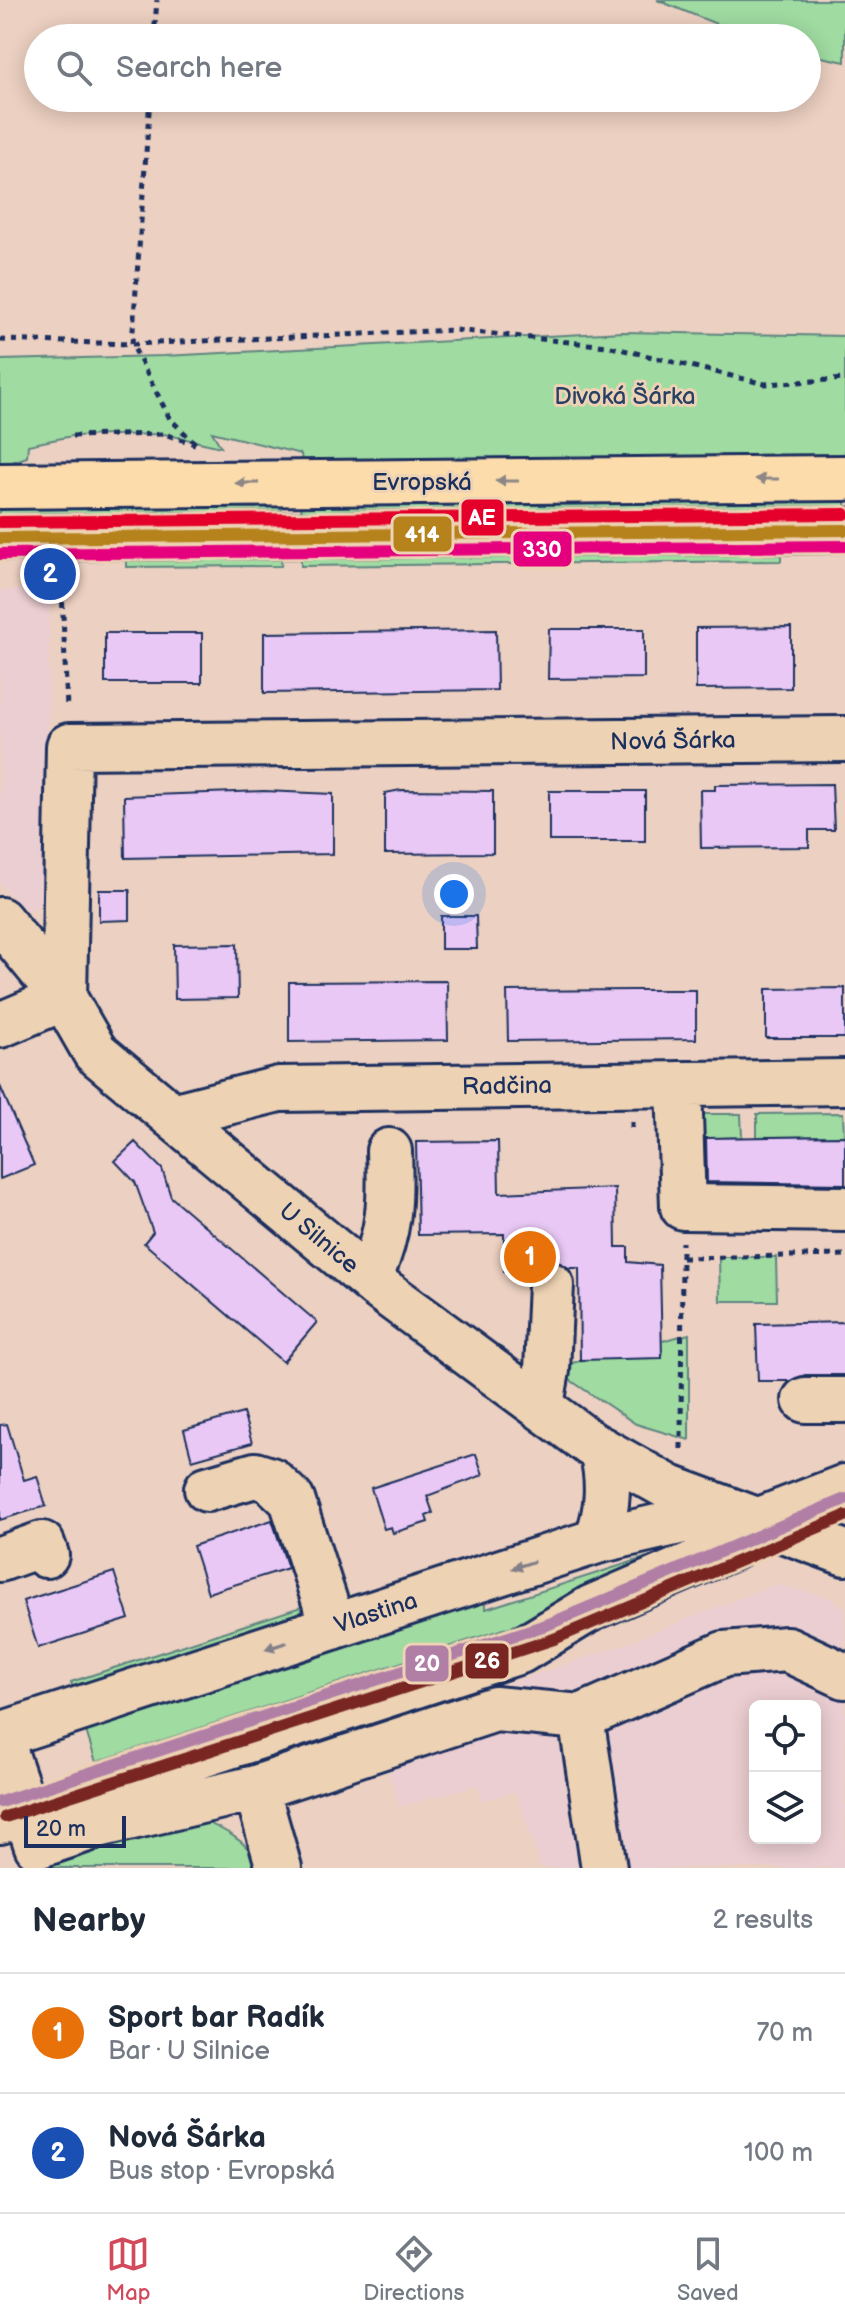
<!DOCTYPE html>
<html lang="en">
<head>
<meta charset="utf-8">
<style>
	:root { --surface:#fff; --page:#f2f2f3; --text:#1f2937; --muted:#747a83; --line:#e0e1e3; --accent:#d1495b }
	body { margin:0; font-family:"Balsamiq Sans",sans-serif; background:var(--page); color:var(--text) }
	.controls { position:absolute; right:24px; bottom:24px; display:grid; overflow:hidden; border-radius:12px; box-shadow:0 4px 20px #0003 }
	.controls button { width:72px; height:72px; display:grid; place-items:center; padding:0; border:0; border-bottom:2px solid var(--line); background:var(--surface); color:var(--text); font:40px sans-serif }
	.scale { position:absolute; left:24px; bottom:20px; width:102px; box-sizing:border-box; padding-left:8px; border:4px solid #1b2f5e; border-top:0; font-size:22px; line-height:28px; white-space:nowrap; color:#1b2f5e; -webkit-text-stroke:6px #edd2b4; paint-order:stroke }
	.you { position:absolute; left:454px; top:894px; width:28px; height:28px; margin:-20px; border:6px solid #fff; border-radius:50%; background:#1a73e8; box-shadow:0 0 0 12px #1a73e833 }
	.badge { display:grid; place-items:center; width:52px; height:52px; border-radius:50%; background:var(--accent); color:#fff; font-size:26px; font-weight:700 }
	.pin { position:absolute; translate:-50% -50%; border:4px solid #fff; box-shadow:0 2px 8px #0006 }
	.list { margin:0; padding:0; list-style:none }
	h2 { display:flex; justify-content:space-between; align-items:center; height:104px; margin:0; padding:0 32px; font-size:34px }
	h2 small { font-size:26px; font-weight:400; color:var(--muted) }
	.list li { display:grid; grid-template-columns:52px 1fr auto; gap:24px; align-items:center; box-sizing:border-box; height:120px; padding:0 32px; border-top:2px solid var(--line) }
	.list b { display:block; font-size:30px; white-space:nowrap }
	.list p { margin:0; font-size:26px; white-space:nowrap; color:var(--muted) }
	.list em { font-size:26px; font-style:normal; color:var(--muted) }
	.icon { flex:none; width:44px; height:44px; fill:none; stroke:currentColor; stroke-width:2; stroke-linecap:round; stroke-linejoin:round }
	.map { position:relative; flex:none; width:845px; height:1868px; overflow:hidden }
	.search { position:absolute; background:var(--surface); box-shadow:0 4px 20px #0003; left:24px; right:24px; top:24px; height:88px; display:flex; align-items:center; gap:20px; box-sizing:border-box; padding:0 28px; border-radius:44px; color:var(--muted); font-size:30px }
	.sheet { height:344px; background:var(--surface) }
	nav { display:flex; justify-content:space-around; align-items:center; box-sizing:border-box; height:112px; border-top:2px solid var(--line); background:var(--surface); font-size:22px; color:var(--muted) }
	nav a { display:grid; justify-items:center; gap:4px }
	nav .on { color:var(--accent) }
	.map>svg:first-child { display:block }
	.built { fill:#ebced1; fill-rule:evenodd }
	.green { fill:#a0dba1; stroke:#5e8580; stroke-width:2 }
	.building { fill:#e9c8f5; stroke:#1b2f5e; stroke-width:2 }
	.lines { fill:none; stroke-linecap:round; stroke-linejoin:round }
	.minor-casing { stroke:#1b2f5e; stroke-width:50 }
	.major-casing { stroke:#1b2f5e; stroke-width:50 }
	.path { stroke:#1b2f5e; stroke-width:5; stroke-dasharray:6 6; stroke-linecap:butt }
	.minor { stroke:#edd2b4; stroke-width:44 }
	.major { stroke:#fddcac; stroke-width:44 }
	.bus-1-casing { stroke:#edd2b4; stroke-width:18 }
	.bus-2-casing { stroke:#edd2b4; stroke-width:18 }
	.bus-3-casing { stroke:#edd2b4; stroke-width:18 }
	.bus-1 { stroke:#b5821c; stroke-width:12 }
	.bus-2 { stroke:#e5007d; stroke-width:12 }
	.bus-3 { stroke:#e4002b; stroke-width:12 }
	.tram-1-casing { stroke:#edd2b4; stroke-width:18 }
	.tram-2-casing { stroke:#edd2b4; stroke-width:18 }
	.tram-1 { stroke:#b17fa6; stroke-width:12 }
	.tram-2 { stroke:#792522; stroke-width:12 }
	.oneway { fill:#8c8685 }
	.oneway2 { fill:#848089 }
	.labels { text-anchor:middle; dominant-baseline:central; stroke-width:6; stroke-linejoin:round; paint-order:stroke }
	.park-label { font-size:24px; fill:#284065; stroke:#edd2b4 }
	.street-label { font-size:24px; fill:#1b2f5e; stroke:#edd2b4 }
	.line-badge { stroke:#edd2b4; stroke-width:3 }
	.badge-label { font-size:22px; text-anchor:middle; font-weight:bold; fill:#fff }
</style>
</head>
<body>
<div class="map">
<svg width="845" height="1868" viewBox="0 0 845 1868">
	<rect width="100%" height="100%" fill="#ecd0c1"/>
	<filter id="ink" filterUnits="userSpaceOnUse"><feTurbulence type="fractalNoise" baseFrequency=".0125" numOctaves="2"/><feDisplacementMap in="SourceGraphic" scale="16" xChannelSelector="R" yChannelSelector="G"/><feConvolveMatrix kernelMatrix="1 2 1 2 8 2 1 2 1" color-interpolation-filters="sRGB"/></filter>
	<g filter="url(#ink)">
		<!-- built -->
		<path class="built" d="M 0,590 L 39,590 L 50,598 L 46,902 L 27,912 L 0,884 Z
			M 775,1584 L 828,1597 L 845,1608 L 845,1868 L 541,1868 L 516,1792 L 482,1801 L 477,1785 L 400,1807 L 374,1729 L 617,1647 ZM 755,1706 L 815,1706 L 815,1838 L 755,1838 Z"/>
		<!-- green -->
		<path class="green" d="M 657,0 L 845,0 L 845,62 L 807,54 L 807,38 L 751,38 Z
			M 623,332 L 845,336 L 845,458 L 302,462 L 301,454 L 212,432 L 221,447 L 164,434 L 72,436 L 28,445 L 27,457 L 0,466 L 0,360 L 164,356 Z
			M 845,499 L 845,512 L 302,517 L 301,504 Z
			M 282,504 L 281,516 L 0,519 L 0,507 Z
			M 781,553 L 781,561 L 301,566 L 301,558 Z
			M 282,557 L 281,566 L 126,567 L 126,560 L 138,560 Z
			M 843,1113 L 844,1136 L 757,1137 L 757,1114 Z
			M 697,1114 L 741,1114 L 742,1137 L 694,1139 Z
			M 719,1257 L 776,1257 L 777,1301 L 720,1301 Z
			M 689,1334 L 689,1440 L 636,1424 L 552,1368 Z
			M 647,1557 L 653,1571 L 519,1624 L 96,1762 L 84,1725 L 482,1597 L 486,1609 Z
			M 316,1602 L 320,1614 L 76,1698 L 71,1682 Z
			M 189,1815 C 219,1827 248,1838 261,1868 L 21,1868 Z"/>
		<!-- building -->
		<path class="building" d="M 791,627 L 791,688 L 696,689 L 696,628 Z
			M 549,629 L 644,629 L 644,678 L 548,679 Z
			M 496,630 L 497,690 L 264,693 L 264,633 Z
			M 105,633 L 202,633 L 202,683 L 105,683 Z
			M 832,784 L 834,830 L 809,830 L 809,847 L 701,848 L 700,790 L 715,790 L 715,785 Z
			M 401,790 L 493,791 L 493,853 L 385,854 L 385,793 Z
			M 264,791 L 333,794 L 333,854 L 125,858 L 124,796 Z
			M 549,791 L 645,791 L 645,841 L 549,841 Z
			M 99,890 L 130,890 L 130,920 L 99,921 Z
			M 441,916 L 476,916 L 477,949 L 441,949 Z
			M 237,944 L 238,998 L 175,999 L 174,945 Z
			M 447,981 L 448,1040 L 289,1042 L 289,982 Z
			M 845,988 L 845,1038 L 766,1038 L 766,989 Z
			M 634,990 L 696,990 L 696,1039 L 508,1041 L 507,991 Z
			M 0,1086 L 34,1165 L 0,1179 Z
			M 845,1136 L 845,1184 L 707,1182 L 706,1138 Z
			M 498,1141 L 499,1193 L 615,1188 L 616,1247 L 628,1247 L 628,1262 L 660,1265 L 662,1358 L 580,1360 L 579,1268 L 569,1268 L 551,1260 L 532,1270 L 504,1271 L 504,1234 L 418,1235 L 416,1142 Z
			M 135,1142 L 162,1169 L 171,1197 L 317,1322 L 283,1362 L 144,1243 L 153,1232 L 135,1182 L 115,1161 Z
			M 845,1322 L 845,1375 L 805,1375 L 790,1381 L 758,1381 L 756,1324 Z
			M 243,1413 L 252,1443 L 192,1460 L 184,1430 Z
			M 7,1424 L 24,1480 L 37,1476 L 46,1506 L 0,1520 L 0,1425 Z
			M 476,1454 L 483,1475 L 427,1496 L 433,1513 L 426,1516 L 428,1522 L 393,1533 L 391,1527 L 384,1529 L 371,1488 Z
			M 272,1520 L 288,1568 L 208,1593 L 193,1546 Z
			M 114,1572 L 129,1619 L 38,1648 L 23,1601 Z"/>
		<g class="lines">
			<defs>
				<path id="minor" d="M 0,920 L 64,998 L 95,1052 L 377,1286 L 591,1444 L 670,1488 L 845,1553
					M 64,998 L 69,746 L 845,739
					M 0,1025 L 64,998
					M 679,1084 L 683,1207 L 845,1209
					M 172,1116 L 279,1089 L 845,1082
					M 369,1279 C 390,1232 391,1202 389,1151
					M 805,1400 L 845,1400
					M 541,1405 L 547,1370 L 551,1285
					M 207,1489 L 255,1475 L 271,1480 L 292,1500 L 333,1627
					M 597,1541 C 608,1509 610,1484 602,1450
					M 0,1559 L 42,1544 L 46,1555
					M 581,1717 L 604,1868
					M 0,1735 L 597,1541 L 696,1518 L 757,1521 L 845,1487
					M 0,1737 L 37,1846 L 102,1824 L 256,1788 L 495,1709 L 581,1717 L 724,1654 L 787,1649 L 845,1676
					M 256,1788 L 279,1868
					M 0,1821 L 520,1651 L 591,1608 L 735,1546 L 757,1521"/>
				<path id="major" d="M 0,486 L 845,478
					M 0,538 L 845,530"/>
			</defs>
			<!-- minor casing -->
			<use href="#minor" class="minor-casing"/>
			<!-- major casing -->
			<use href="#major" class="major-casing"/>
			<!-- path -->
			<path class="path" d="M 154,38 L 157,0
				M 150,98 L 132,344 L 170,419 L 196,444
				M 0,340 L 132,344 L 455,330 L 607,346 L 765,384 L 845,379
				M 72,436 L 164,434 L 195,444
				M 62,590 L 67,709
				M 632,1122 L 632,1134
				M 682,1258 L 845,1255
				M 681,1449 L 682,1242"/>
			<!-- minor -->
			<use href="#minor" class="minor"/>
			<!-- major -->
			<use href="#major" class="major"/>
			<defs>
				<path id="bus-1" d="M 0,538 L 845,530"/>
				<path id="bus-2" d="M 0,554 L 845,546"/>
				<path id="bus-3" d="M 0,522 L 845,514"/>
			</defs>
			<!-- bus-1 casing -->
			<use href="#bus-1" class="bus-1-casing"/>
			<!-- bus-2 casing -->
			<use href="#bus-2" class="bus-2-casing"/>
			<!-- bus-3 casing -->
			<use href="#bus-3" class="bus-3-casing"/>
			<!-- bus-1 -->
			<use href="#bus-1" class="bus-1"/>
			<!-- bus-2 -->
			<use href="#bus-2" class="bus-2"/>
			<!-- bus-3 -->
			<use href="#bus-3" class="bus-3"/>
			<defs>
				<path id="tram-1" d="M 0,1802 L 549,1624 L 845,1499"/>
				<path id="tram-2" d="M 5,1817 L 554,1639 L 845,1516"/>
			</defs>
			<!-- tram-1 casing -->
			<use href="#tram-1" class="tram-1-casing"/>
			<!-- tram-2 casing -->
			<use href="#tram-2" class="tram-2-casing"/>
			<!-- tram-1 -->
			<use href="#tram-1" class="tram-1"/>
			<!-- tram-2 -->
			<use href="#tram-2" class="tram-2"/>
		</g>
		<!-- one-way arrows -->
		<defs><path id="oneway-solid" d="M-6-.8H1V-3.2L6.5 0L1 3.2V.8H-6Z" transform="scale(2)"/></defs>
		<g class="oneway">
			<use href="#oneway-solid" transform="translate(767 479) rotate(180)"/>
			<use href="#oneway-solid" transform="translate(507 481) rotate(180)"/>
			<use href="#oneway-solid" transform="translate(247 483) rotate(179)"/>
		</g>
		<g class="oneway2">
			<use href="#oneway-solid" transform="translate(523 1565) rotate(162)"/>
			<use href="#oneway-solid" transform="translate(276 1646) rotate(162)"/>
		</g>
	</g>
	<g class="labels">
		<!-- park labels -->
		<g class="park-label">
			<text x="625" y="396">Divoká Šárka</text>
		</g>
		<!-- street labels -->
		<g class="street-label">
			<text x="422" y="482">Evropská</text>
			<text transform="translate(673 741) rotate(-1)">Nová Šárka</text>
			<text transform="translate(507 1086) rotate(-1)">Radčina</text>
			<text transform="translate(319 1238) rotate(40)">U Silnice</text>
			<text transform="translate(376 1613) rotate(-18)">Vlastina</text>
		</g>
	</g>
	<g class="line-badge">
		<rect x="460" y="498" width="45" height="39" rx="8" fill="#e4002b"/>
		<rect x="392" y="515" width="61" height="38" rx="8" fill="#b5821c"/>
		<rect x="512" y="530" width="61" height="38" rx="8" fill="#e5007d"/>
		<rect x="464" y="1642" width="46" height="38" rx="8" fill="#792522"/>
		<rect x="404" y="1644" width="46" height="39" rx="8" fill="#b17fa6"/>
	</g>
	<g class="badge-label">
		<text x="482" y="525">AE</text>
		<text x="422" y="542">414</text>
		<text x="542" y="557">330</text>
		<text x="487" y="1668">26</text>
		<text x="427" y="1671">20</text>
	</g>
</svg>
<div class="controls">
<button><svg class="icon" aria-label="locate" viewBox="0 0 24 24"><circle cx="12" cy="12" r="6"/><path d="M12 2v4M12 18v4M2 12h4M18 12h4"/></svg></button>
<button><svg class="icon" aria-label="layers" viewBox="0 0 24 24"><path d="M12 4l9 5-9 5-9-5zM3 14l9 5 9-5"/></svg></button>
</div>
<div class="scale">20 m</div>
<div class="you"></div>
<div class="pin badge" style="left:530px;top:1257px;background:#e8710a">1</div>
<div class="pin badge" style="left:50px;top:574px;background:#1a4fb4">2</div>
<div class="search"><svg class="icon" aria-label="search" viewBox="0 0 24 24"><circle cx="10" cy="10" r="6"/><path d="M15 15l6 6"/></svg>Search here</div>
</div>
<section class="sheet">
<h2>Nearby<small>2 results</small></h2>
<ul class="list">
<li><span class="badge" style="background:#e8710a">1</span><div><b>Sport bar Radík</b><p>Bar · U Silnice</p></div><em>70 m</em></li>
<li><span class="badge" style="background:#1a4fb4">2</span><div><b>Nová Šárka</b><p>Bus stop · Evropská</p></div><em>100 m</em></li>
</ul>
</section>
<nav>
<a class="on"><svg class="icon" aria-label="map" viewBox="0 0 24 24"><path d="M3 6l6-2 6 2 6-2v14l-6 2-6-2-6 2zM9 4v14M15 6v14"/></svg>Map</a>
<a><svg class="icon" aria-label="directions" viewBox="0 0 24 24"><path d="M12 3l9 9-9 9-9-9zM9 14v-3h6M13 9l2 2-2 2"/></svg>Directions</a>
<a><svg class="icon" aria-label="saved" viewBox="0 0 24 24"><path d="M7 4h10v16l-5-4-5 4z"/></svg>Saved</a>
</nav>
</body>
</html>
